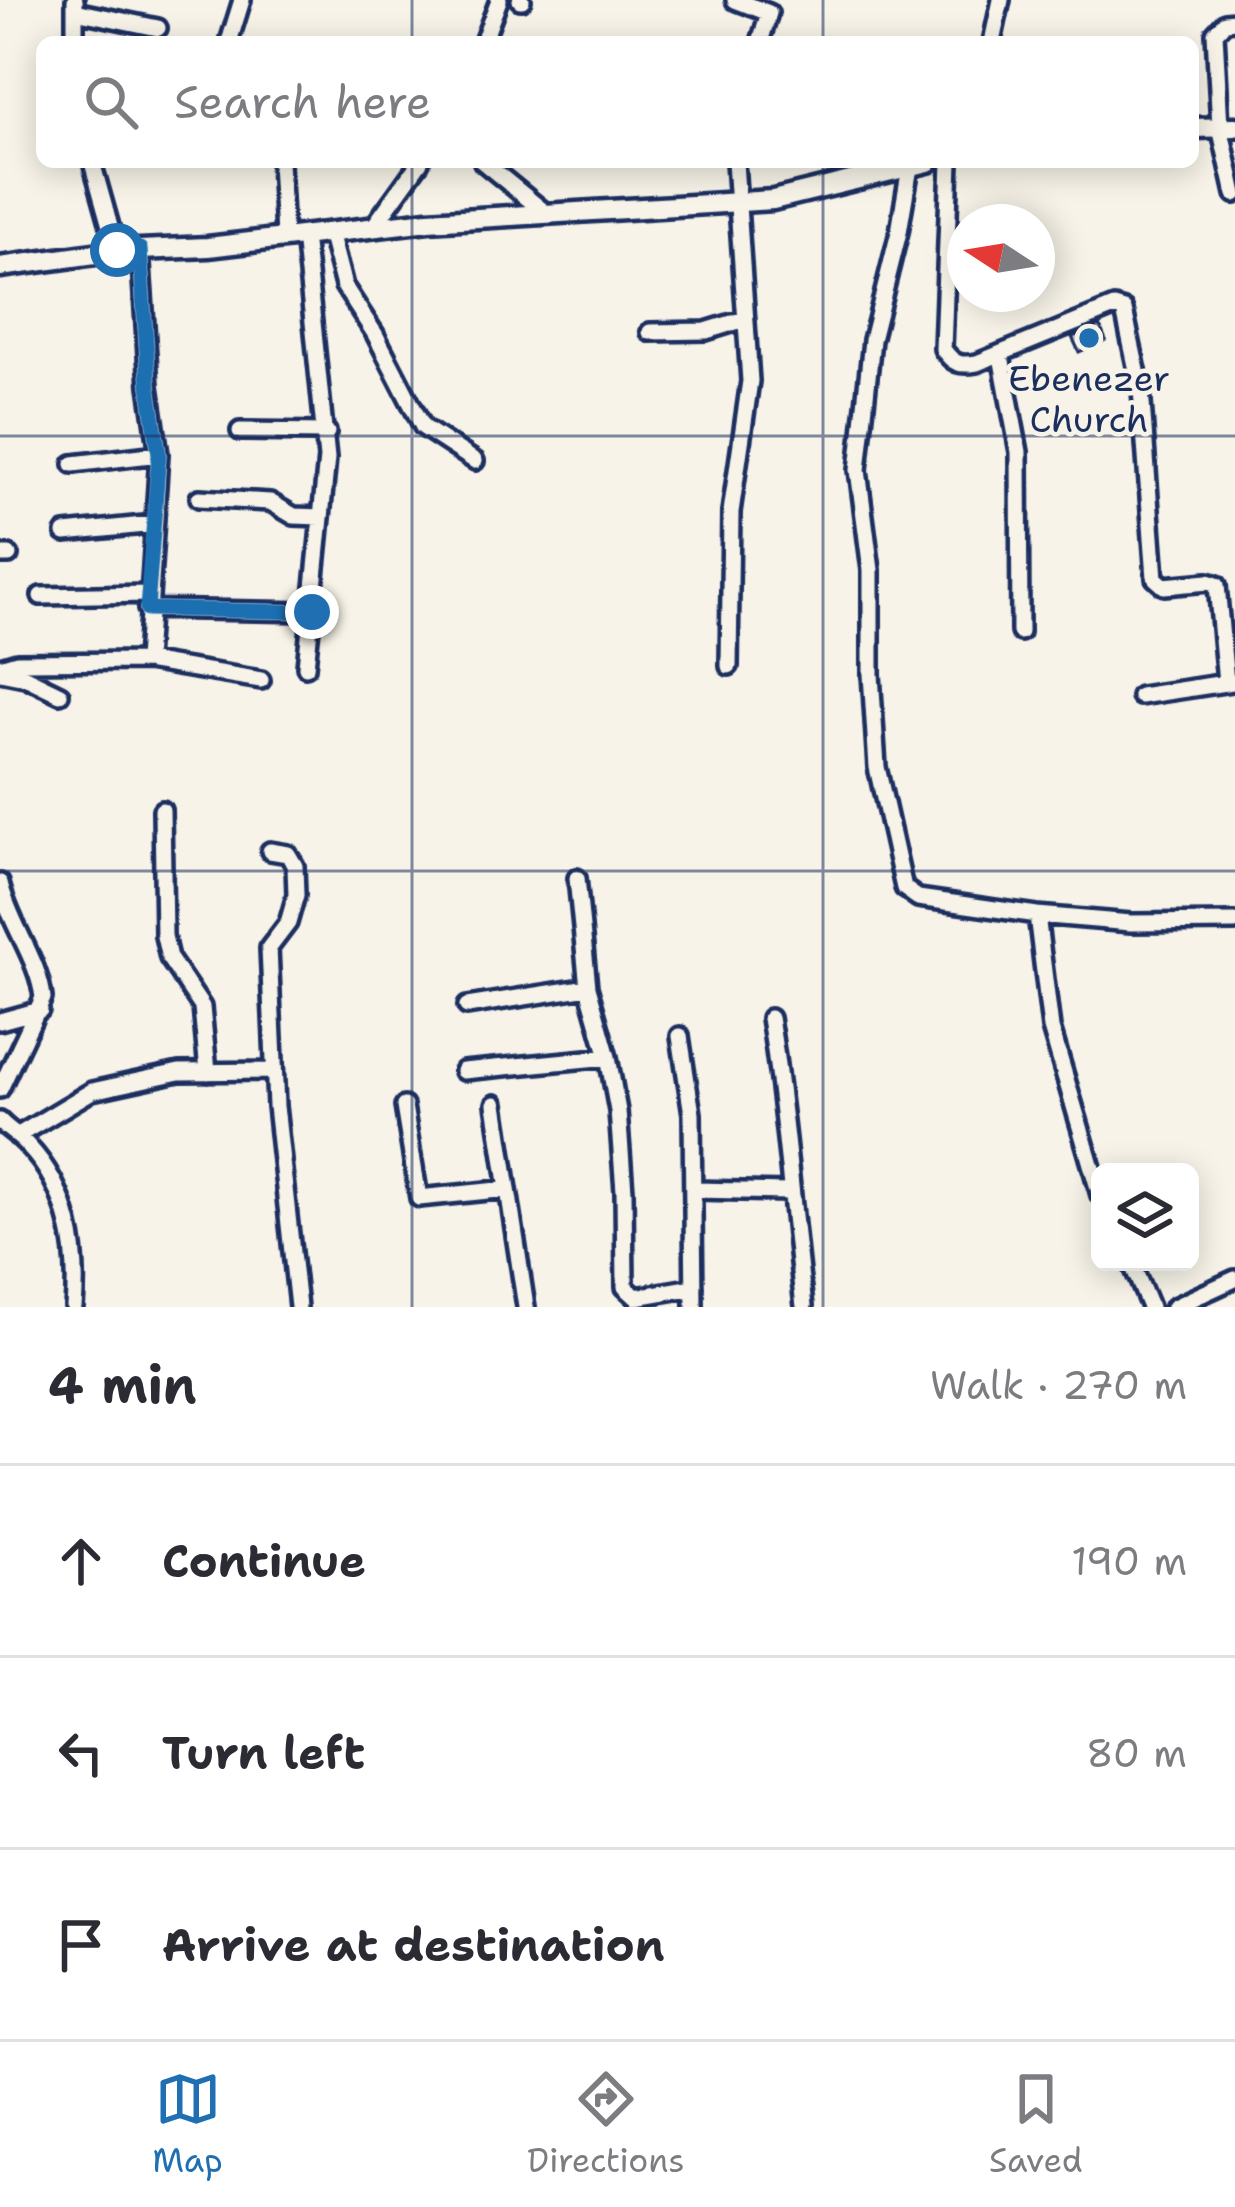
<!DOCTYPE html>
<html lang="en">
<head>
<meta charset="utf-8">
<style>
	:root { --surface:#fff; --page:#f7f7f7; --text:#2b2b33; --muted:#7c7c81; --line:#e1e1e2; --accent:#1f6fb2 }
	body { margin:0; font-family:"Shantell Sans",sans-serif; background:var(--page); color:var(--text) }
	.controls { position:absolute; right:36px; bottom:36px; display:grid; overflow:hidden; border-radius:18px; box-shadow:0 6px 30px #0003 }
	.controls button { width:108px; height:108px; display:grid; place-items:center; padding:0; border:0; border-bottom:3px solid var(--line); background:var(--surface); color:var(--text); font:60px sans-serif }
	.compass { position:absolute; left:947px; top:204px; width:108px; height:108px; border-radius:50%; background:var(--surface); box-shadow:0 6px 30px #0003; rotate:282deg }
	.stop { position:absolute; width:36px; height:36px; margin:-27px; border:9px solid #1f6fb2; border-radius:50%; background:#fff }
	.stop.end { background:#1f6fb2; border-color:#fff; box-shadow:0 3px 12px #0008 }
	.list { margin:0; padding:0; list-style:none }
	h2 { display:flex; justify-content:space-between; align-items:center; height:156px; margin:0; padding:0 48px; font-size:51px }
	h2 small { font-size:39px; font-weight:400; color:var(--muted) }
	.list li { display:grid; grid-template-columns:78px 1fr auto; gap:36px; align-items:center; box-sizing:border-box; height:192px; padding:0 48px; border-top:3px solid var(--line) }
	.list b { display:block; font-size:45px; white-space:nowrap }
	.list em { font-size:39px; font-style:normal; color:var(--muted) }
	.icon { flex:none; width:66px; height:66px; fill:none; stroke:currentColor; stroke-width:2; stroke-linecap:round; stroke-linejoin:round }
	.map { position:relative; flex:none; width:1235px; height:1307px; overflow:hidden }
	.search { position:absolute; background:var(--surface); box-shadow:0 6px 30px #0003; left:36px; right:36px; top:36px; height:132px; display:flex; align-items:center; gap:30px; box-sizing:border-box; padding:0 42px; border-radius:18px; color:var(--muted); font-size:45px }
	.sheet { height:732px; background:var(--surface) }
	nav { display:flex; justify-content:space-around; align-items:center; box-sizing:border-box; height:168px; border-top:3px solid var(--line); background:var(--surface); font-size:33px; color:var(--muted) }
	nav a { display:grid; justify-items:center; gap:6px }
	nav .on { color:var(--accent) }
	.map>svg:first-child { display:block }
	.building { fill:#c0c3c5; stroke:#1b2f5e; stroke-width:3 }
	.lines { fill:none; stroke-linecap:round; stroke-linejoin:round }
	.minor-casing { stroke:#1b2f5e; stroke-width:24 }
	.tertiary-casing { stroke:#1b2f5e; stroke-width:27 }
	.minor { stroke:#f7f3e8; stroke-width:15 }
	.tertiary { stroke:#f7f3e8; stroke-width:18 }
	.route { stroke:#1f6fb2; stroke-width:15 }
	.grid { fill:none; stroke:#1b2f5e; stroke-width:3; stroke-opacity:0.55 }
	.poi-dot { fill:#1f6fb2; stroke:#f7f3e8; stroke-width:4.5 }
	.labels { text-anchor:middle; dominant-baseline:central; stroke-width:9; stroke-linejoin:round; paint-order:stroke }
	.poi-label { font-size:36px; fill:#1b2f5e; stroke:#f7f3e8 }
</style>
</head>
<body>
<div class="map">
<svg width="1235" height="1307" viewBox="0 0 1235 1307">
	<rect width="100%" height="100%" fill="#f7f3e8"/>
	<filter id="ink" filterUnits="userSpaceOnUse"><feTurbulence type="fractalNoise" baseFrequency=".00833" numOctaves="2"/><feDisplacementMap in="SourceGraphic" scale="24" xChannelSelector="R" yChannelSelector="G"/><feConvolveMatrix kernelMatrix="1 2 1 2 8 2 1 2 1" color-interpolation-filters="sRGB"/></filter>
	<g filter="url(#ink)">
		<!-- building -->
		<path class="building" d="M 1100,326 L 1106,340 L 1079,352 L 1072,337 Z"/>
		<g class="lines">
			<defs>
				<path id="minor" d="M 520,0 L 522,0
					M 735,0 L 769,13 L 760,42
					M 75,11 L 158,28
					M 1235,21 L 1225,22 L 1215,33 L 1220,127 L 1235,194
					M 75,42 L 75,0
					M 229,42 L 242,0
					M 483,42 L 499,0
					M 992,42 L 1001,0
					M 92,162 L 117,251
					M 280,162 L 284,235
					M 483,162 L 547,214
					M 950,162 L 943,349 C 953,364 960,366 977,363 L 1114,307 L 1124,310 L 1141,389 L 1155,578 L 1164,586 L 1208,582 L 1217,585 L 1226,682
					M 910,167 L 899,232 L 872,340 L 858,470 L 871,570 L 871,674 L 877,767 L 904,888 L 918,898 L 1037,915 L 1131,923 L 1235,922
					M 374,226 L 420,162
					M 330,232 L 344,286 L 375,334 L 423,427 L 475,461
					M 304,235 L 327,458 L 306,667
					M 140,249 L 149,386 L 159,454 L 146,661
					M 650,332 L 706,331 L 745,319
					M 1001,356 L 1019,452 L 1020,632
					M 240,431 L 327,432
					M 73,464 L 159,454
					M 199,498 L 270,502 L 294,516 L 321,517
					M 65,533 L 154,524
					M 0,555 L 9,555
					M 41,596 L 149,594
					M 147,609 L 312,612
					M 729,666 L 731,512 L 750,381 L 735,162
					M 0,667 L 17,662 L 146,661 L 261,680
					M 0,672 L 25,677 L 60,694
					M 1140,696 L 1232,682
					M 162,810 L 164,936 L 169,958 L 202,1007 L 208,1072
					M 270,851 L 288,854 L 295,866 L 296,895 L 288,923 L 269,948 L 276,1106 L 298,1307
					M 577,878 L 588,987 L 608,1057 L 618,1111 L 624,1191 L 625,1287 L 636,1297 L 694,1287
					M 0,883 C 9,923 39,960 43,998 L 0,1089
					M 1037,915 L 1051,1028 L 1100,1195
					M 467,1006 L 588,987
					M 770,1018 C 786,1113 792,1210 804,1306
					M 0,1021 L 40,1010
					M 680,1036 L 692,1114 L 694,1307
					M 463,1071 L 608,1057
					M 495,1104 L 526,1307
					M 404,1106 L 419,1198 L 508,1189
					M 0,1121 C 8,1130 20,1136 28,1146 C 69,1189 79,1251 74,1307
					M 17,1136 L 92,1091 L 179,1072 L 274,1071
					M 694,1190 L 789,1192
					M 1131,1262 L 1150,1307
					M 1174,1307 L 1235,1279"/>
				<path id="tertiary" d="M 1193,128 L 1235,127
					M 0,267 L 117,251 L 208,247 L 428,221 L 773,200 L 928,162"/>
			</defs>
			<!-- minor casing -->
			<use href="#minor" class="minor-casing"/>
			<!-- tertiary casing -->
			<use href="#tertiary" class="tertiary-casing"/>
			<!-- minor -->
			<use href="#minor" class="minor"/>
			<!-- tertiary -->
			<use href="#tertiary" class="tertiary"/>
		</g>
	</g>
	<g class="lines" filter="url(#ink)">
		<!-- route -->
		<path class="route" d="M 117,250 L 140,249 L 149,386 L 159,454 L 147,609 L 312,612"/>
	</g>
	<!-- grid -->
	<path class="grid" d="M 412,0 L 412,42M 823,0 L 823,42M 412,162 L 412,1307M 823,162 L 823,1307M 0,436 L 1235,436M 0,871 L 1235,871"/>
	<!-- markers -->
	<circle class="poi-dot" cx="1089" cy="338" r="12"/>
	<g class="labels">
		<!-- poi labels -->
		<g class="poi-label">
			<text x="1089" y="378">Ebenezer<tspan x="1089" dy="41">Church</tspan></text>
		</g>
	</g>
</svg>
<div class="controls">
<button><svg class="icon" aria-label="layers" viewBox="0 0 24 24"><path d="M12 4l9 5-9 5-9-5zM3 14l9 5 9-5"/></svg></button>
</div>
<svg class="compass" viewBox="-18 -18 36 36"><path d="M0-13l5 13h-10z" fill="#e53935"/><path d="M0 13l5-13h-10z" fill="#7c7c81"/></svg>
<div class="stop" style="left:117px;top:250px"></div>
<div class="stop end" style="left:312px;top:612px"></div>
<div class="search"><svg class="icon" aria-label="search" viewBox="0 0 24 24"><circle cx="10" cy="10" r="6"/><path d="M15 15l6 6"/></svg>Search here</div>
</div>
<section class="sheet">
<h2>4 min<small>Walk · 270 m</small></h2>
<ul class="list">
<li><svg class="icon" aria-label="ahead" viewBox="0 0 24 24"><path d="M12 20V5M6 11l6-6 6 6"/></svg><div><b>Continue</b></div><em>190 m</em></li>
<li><svg class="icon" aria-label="left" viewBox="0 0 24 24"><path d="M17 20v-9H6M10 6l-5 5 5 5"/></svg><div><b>Turn left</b></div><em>80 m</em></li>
<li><svg class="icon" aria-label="arrive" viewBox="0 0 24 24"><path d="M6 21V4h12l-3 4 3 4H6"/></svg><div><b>Arrive at destination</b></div></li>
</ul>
</section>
<nav>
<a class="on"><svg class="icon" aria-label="map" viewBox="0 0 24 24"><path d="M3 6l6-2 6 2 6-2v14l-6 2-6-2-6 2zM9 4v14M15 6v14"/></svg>Map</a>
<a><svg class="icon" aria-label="directions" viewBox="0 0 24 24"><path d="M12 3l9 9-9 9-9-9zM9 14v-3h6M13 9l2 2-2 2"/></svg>Directions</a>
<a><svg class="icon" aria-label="saved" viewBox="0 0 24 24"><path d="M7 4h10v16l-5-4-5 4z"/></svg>Saved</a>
</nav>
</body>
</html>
